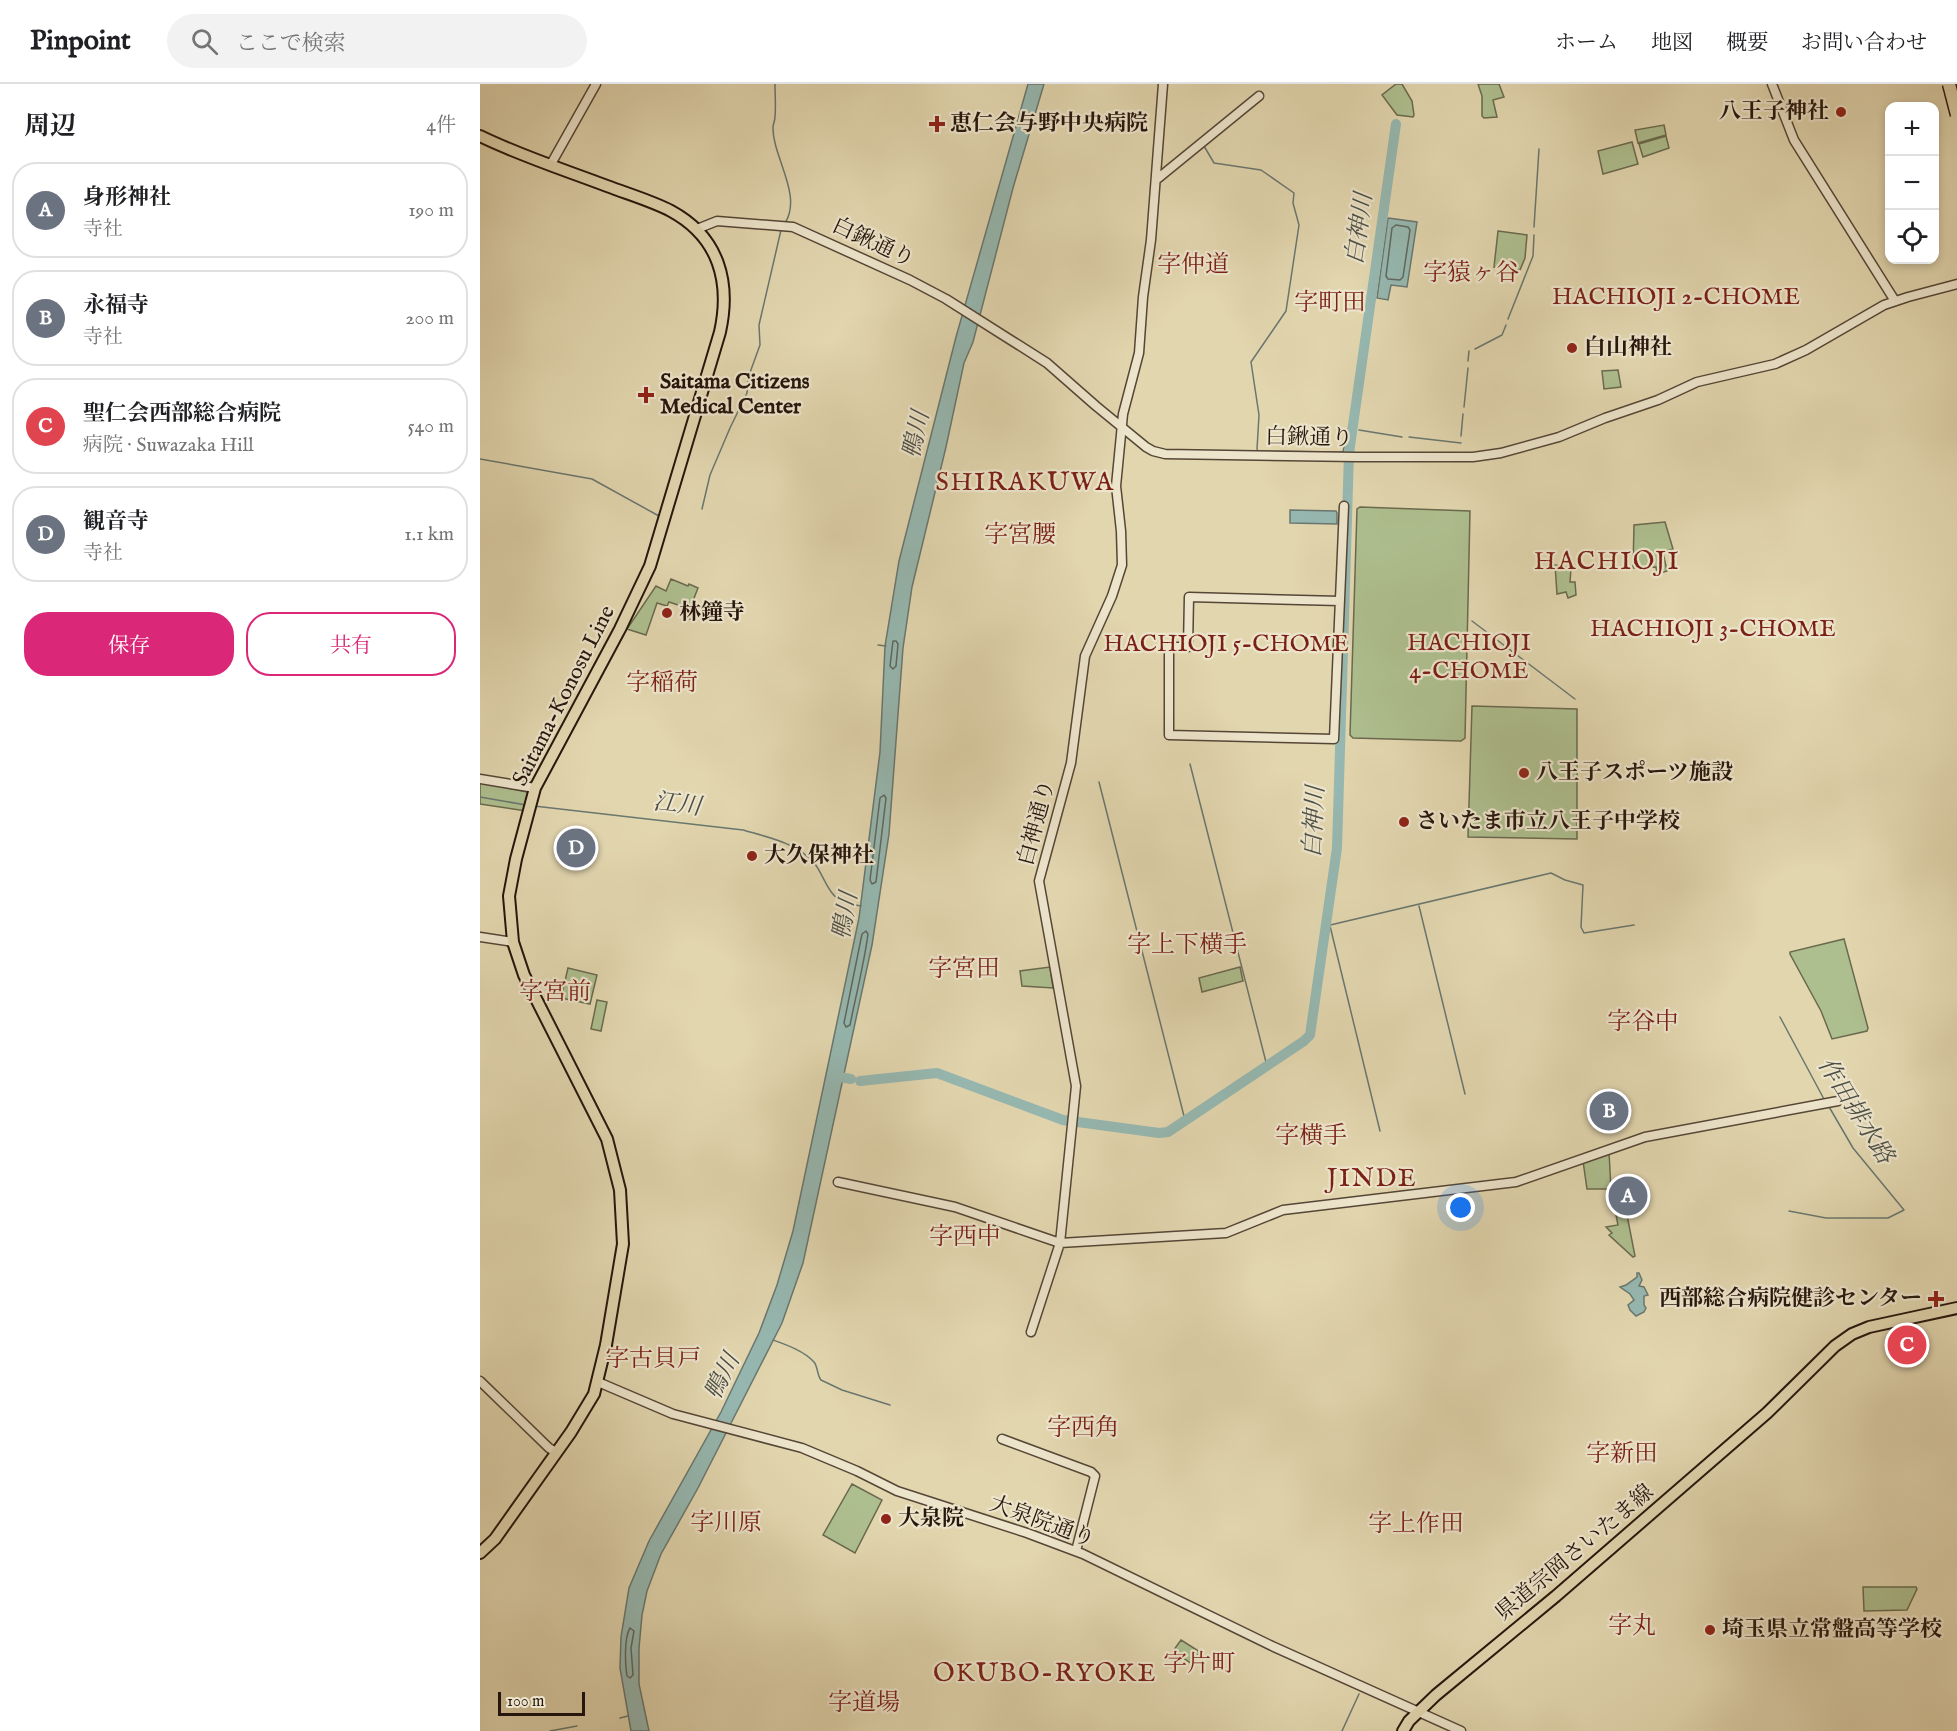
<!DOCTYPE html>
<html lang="ja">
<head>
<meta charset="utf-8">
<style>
	:root { --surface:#fff; --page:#f2f2f2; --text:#202124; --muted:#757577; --line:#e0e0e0; --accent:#db2777 }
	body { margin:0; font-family:"IM FELL English","Noto Serif JP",serif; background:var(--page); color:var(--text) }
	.controls { position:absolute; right:18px; top:18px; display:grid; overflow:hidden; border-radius:12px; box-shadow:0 3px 9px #0003 }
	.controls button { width:54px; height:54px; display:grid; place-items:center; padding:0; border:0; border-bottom:2px solid var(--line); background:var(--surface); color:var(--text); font:30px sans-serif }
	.scale { position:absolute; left:18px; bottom:15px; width:87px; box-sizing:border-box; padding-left:6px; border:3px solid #26160d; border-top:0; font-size:16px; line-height:21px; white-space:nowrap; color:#26160d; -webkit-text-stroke:4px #ece4cb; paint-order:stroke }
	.you { position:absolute; left:981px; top:1124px; width:21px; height:21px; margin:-15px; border:4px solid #fff; border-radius:50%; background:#1a73e8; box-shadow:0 0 0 9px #1a73e833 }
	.badge { display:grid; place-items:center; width:39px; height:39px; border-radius:50%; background:var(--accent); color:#fff; font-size:20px; font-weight:700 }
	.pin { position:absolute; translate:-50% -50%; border:3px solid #fff; box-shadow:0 2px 6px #0006 }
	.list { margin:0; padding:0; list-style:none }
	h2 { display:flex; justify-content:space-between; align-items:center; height:78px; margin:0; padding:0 24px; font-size:26px }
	h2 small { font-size:20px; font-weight:400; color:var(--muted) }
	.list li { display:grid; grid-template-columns:39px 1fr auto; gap:18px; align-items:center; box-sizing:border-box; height:96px; margin:0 12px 12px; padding:0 12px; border:2px solid var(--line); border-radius:24px }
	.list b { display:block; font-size:22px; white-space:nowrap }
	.list p { margin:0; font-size:20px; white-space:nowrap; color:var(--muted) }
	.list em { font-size:20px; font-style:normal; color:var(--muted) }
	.actions { display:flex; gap:12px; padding:18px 24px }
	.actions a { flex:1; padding:14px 0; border:2px solid var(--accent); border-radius:24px; text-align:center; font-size:21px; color:var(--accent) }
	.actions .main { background:var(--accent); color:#fff }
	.icon { flex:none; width:33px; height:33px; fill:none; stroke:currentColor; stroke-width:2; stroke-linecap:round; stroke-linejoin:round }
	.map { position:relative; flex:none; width:1477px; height:1647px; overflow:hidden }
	header { display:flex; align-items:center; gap:36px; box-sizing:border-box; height:84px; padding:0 30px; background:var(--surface); border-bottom:2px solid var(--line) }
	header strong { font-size:28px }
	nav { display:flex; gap:33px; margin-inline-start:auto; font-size:21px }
	.search { width:420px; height:54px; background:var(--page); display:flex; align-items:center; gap:15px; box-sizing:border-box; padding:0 21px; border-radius:33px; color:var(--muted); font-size:22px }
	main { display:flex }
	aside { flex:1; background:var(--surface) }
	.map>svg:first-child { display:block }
	.green { fill:#aebf8f; stroke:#6a6a4e; stroke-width:1.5 }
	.water { fill:#96b8b1; stroke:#69776f; stroke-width:1.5 }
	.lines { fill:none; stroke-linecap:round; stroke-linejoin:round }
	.shore { stroke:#5e675f; stroke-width:1.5 }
	.stream { stroke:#69776f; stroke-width:1.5 }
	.river { stroke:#96b8b1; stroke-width:10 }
	.minor-casing { stroke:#554636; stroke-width:11 }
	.major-casing { stroke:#26160d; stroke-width:14 }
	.minor { stroke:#ece4cb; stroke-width:8 }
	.major { stroke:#e2d6af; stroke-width:10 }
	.highway-bridge-casing { stroke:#26160d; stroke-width:15; stroke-linecap:butt }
	.highway-bridge { stroke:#e2d6af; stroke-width:12 }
	.poi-dot { fill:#8f2418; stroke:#ece4cb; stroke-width:2 }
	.labels { text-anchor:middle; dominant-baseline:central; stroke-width:4.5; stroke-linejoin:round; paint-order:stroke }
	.poi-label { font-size:22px; font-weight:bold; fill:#26160d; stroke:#ece4cb; text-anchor:start }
	.street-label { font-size:22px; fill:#26160d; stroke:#ece4cb }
	.water-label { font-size:24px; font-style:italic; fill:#4d4f46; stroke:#ece4cb }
	.neighbourhood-label { font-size:24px; fill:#7a1f14; stroke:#ece4cb }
	.quarter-label { font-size:26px; letter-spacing:1.5px; fill:#7a1f14; stroke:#ece4cb }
</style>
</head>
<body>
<header>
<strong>Pinpoint</strong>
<div class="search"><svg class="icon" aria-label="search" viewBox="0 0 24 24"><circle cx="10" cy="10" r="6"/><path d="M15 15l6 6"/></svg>ここで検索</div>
<nav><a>ホーム</a><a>地図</a><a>概要</a><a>お問い合わせ</a></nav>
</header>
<main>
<aside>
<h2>周辺<small>4件</small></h2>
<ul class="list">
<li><span class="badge" style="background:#6b7280">A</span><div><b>身形神社</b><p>寺社</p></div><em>190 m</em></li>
<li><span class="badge" style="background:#6b7280">B</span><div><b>永福寺</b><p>寺社</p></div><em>200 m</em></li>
<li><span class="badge" style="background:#e0444e">C</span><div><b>聖仁会西部総合病院</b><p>病院 · Suwazaka Hill</p></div><em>540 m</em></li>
<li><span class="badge" style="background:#6b7280">D</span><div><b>観音寺</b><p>寺社</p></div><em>1.1 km</em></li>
</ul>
<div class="actions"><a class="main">保存</a><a>共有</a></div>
</aside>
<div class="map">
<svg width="1477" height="1647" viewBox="0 0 1477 1647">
	<rect width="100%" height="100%" fill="#e2d6af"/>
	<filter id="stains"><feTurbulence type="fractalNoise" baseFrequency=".00333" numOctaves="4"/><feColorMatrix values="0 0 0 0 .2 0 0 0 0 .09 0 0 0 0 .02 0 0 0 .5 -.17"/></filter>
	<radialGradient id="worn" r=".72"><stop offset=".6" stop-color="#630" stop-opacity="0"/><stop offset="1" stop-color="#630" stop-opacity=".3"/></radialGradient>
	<!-- green -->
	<path class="green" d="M 916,0 L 922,0 L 932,17 L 934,31 L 933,33 L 917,31 L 902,11 Z
		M 998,0 L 1019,0 L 1024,13 L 1013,16 L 1017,33 L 1004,34 L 1002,32 L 1002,12 Z
		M 1184,41 L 1186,51 L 1158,59 L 1155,46 Z
		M 1186,52 L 1189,64 L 1163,73 L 1159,60 Z
		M 1152,58 L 1158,80 L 1123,90 L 1118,67 Z
		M 1018,147 L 1047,151 L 1045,174 L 1040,186 L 1014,183 Z
		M 1138,286 L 1141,303 L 1124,305 L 1122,287 Z
		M 880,423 L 990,427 L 985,654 L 981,657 L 873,654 L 870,651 L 877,425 Z
		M 1185,438 L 1193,465 L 1183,468 L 1187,487 L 1177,490 L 1176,483 L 1153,484 L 1154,441 Z
		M 1075,481 L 1091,484 L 1090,498 L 1095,498 L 1096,511 L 1088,514 L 1086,508 L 1077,510 Z
		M 191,495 L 208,502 L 209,500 L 218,504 L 211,522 L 216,525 L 213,536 L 202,532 L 204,523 L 189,518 L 187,522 L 177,519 L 166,551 L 147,545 L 176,502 L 186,507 Z
		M 992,622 L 1097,625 L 1097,755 L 988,753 Z
		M 0,698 L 47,708 L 49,712 L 46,727 L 0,720 Z
		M 1364,855 L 1388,944 L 1387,947 L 1352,955 L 1341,927 L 1310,870 L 1310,868 Z
		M 570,883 L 573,904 L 542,902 L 540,887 Z
		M 760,883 L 763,897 L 722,908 L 719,894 Z
		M 88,884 L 117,891 L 110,920 L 81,914 Z
		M 117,916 L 127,918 L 121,947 L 111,945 Z
		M 1129,1068 L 1131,1105 L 1107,1105 L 1103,1077 Z
		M 1145,1130 L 1147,1131 L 1155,1172 L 1153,1173 L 1129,1151 L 1132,1149 L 1126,1143 L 1138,1141 L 1136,1131 Z
		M 372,1400 L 402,1416 L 375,1469 L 343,1451 Z
		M 1383,1503 L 1436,1503 L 1437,1505 L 1427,1526 L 1384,1527 Z
		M 701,1556 L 720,1568 L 712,1580 L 693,1567 Z"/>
	<!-- water -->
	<path class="water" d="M 548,0 L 564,0 L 533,104 L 493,258 L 484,279 L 466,363 L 432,503 L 423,564 L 409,750 L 392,861 L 323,1179 L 302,1239 L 218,1404 L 181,1470 L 167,1507 L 162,1531 L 159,1564 L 159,1600 L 169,1647 L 151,1647 L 140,1584 L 141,1553 L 149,1504 L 169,1457 L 241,1328 L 279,1249 L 297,1201 L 313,1147 L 379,834 L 400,668 L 405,562 L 419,477 L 476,253 Z
		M 908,134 L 937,138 L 927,203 L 911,201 L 908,216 L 897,214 Z
		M 810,426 L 856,427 L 857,429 L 857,440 L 810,439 Z
		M 1157,1189 L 1159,1189 L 1162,1196 L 1159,1202 L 1164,1203 L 1168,1211 L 1164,1212 L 1164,1221 L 1166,1224 L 1164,1228 L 1156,1232 L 1150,1226 L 1148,1221 L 1154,1216 L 1150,1210 L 1140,1203 L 1146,1201 L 1157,1193 Z"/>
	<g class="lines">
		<!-- shore -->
		<path class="shore" d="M 916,141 L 928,143 L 930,146 L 923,193 L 920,196 L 908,195 L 906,192 L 912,144 Z
			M 413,557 L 416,557 L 418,560 L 416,582 L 413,585 L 410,582 Z
			M 404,711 L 406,714 L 396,798 L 392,800 L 390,796 L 400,714 Z
			M 386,847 L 388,850 C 384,880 376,911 370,941 L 366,943 L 364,939 L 382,850 Z
			M 150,1544 L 154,1547 L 151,1564 L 153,1591 L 150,1594 L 147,1592 C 145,1580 144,1554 150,1544 Z"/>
		<!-- stream -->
		<path class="stream" d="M 295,0 C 295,11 296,22 295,33 C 295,37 293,40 293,43 C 292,72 323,111 305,139
			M 724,62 L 734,79 L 781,86 L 814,109 L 813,119 L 819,141 L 806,227 L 771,278 L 779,331 L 777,365 L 778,367 L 863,368 L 868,345
			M 1054,143 L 1059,65
			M 1028,235 L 1053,172 L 1054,151
			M 995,265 L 1022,251 L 1026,241
			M 988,277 L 989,267
			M 984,323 L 988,284
			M 872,345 L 873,346
			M 879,346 L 922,353
			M 981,352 L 983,330
			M 929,353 L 981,359
			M 0,375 L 112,395 L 179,432
			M 222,425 L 230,391 L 250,344 L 267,309 L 268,294 L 280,261 L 279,241 L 301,146
			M 992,537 L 1095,615
			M 398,561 L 406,562
			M 710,680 L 787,982
			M 619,698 L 705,1036
			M 0,713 L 46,721
			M 54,722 L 263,746 C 287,753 318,759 335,780 C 344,792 348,811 363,818
			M 370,820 L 381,822
			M 939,822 L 985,1010
			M 846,842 L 1071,789 L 1085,796 L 1103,801 L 1101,843 L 1104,849 L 1154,841
			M 850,842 L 900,1047
			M 1300,933 L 1345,1017
			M 1309,1127 L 1346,1134 L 1408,1134 L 1424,1126 L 1373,1064 L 1348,1021
			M 293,1256 C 307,1261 324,1267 334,1278 C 338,1283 337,1291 341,1296 L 362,1306 L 410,1321
			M 140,1634 L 148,1632
			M 70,1647 L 97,1642
			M 862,1647 L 879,1610"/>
		<!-- river -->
		<path class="river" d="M 354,992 L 371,995
			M 380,997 L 457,989 L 583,1036 L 679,1049 L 688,1048 L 824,957 L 830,951 L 857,764 L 869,369 L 916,40"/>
		<defs>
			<path id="minor" d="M 1292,0 L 1314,56 L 1415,217
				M 71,80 L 116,0
				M 676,96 L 779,12
				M 217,145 L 237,137 L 313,143 L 430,196 L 466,215 L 567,279 L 616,322 L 666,363 L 673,367 L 685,370 L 876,373 L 993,373 L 1021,369 L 1079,353 L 1125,334 L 1178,316 L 1217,298 L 1295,280 L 1326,266 L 1404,221 L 1428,213 L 1477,200
				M 860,517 L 709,513 L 708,563 L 689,563 L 689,651 L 854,655 L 864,422
				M 0,695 L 55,704
				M 0,853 L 33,858
				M 358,1098 L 475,1123 L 580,1159 L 746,1149 L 803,1126 L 1036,1098 L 1165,1053 L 1358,1017
				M 551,1248 L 580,1159 L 596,1002 L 559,797 L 591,679 L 605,572 L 632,512 L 642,481 L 641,447 L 636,402 L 643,330 L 659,269 L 663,213 L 671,156 L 683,0
				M 0,1297 L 69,1364 L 76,1368
				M 118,1298 L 193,1330 L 322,1364 L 377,1387 L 417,1407 L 547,1449 L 603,1470 L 792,1562 L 981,1647
				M 522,1355 L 611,1388 L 615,1392 L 596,1467"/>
			<path id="major" d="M 0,52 C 41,72 85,86 127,102 C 148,110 172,117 191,127 C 239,153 251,198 240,248 L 170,482 L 140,545 L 55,704 L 36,775 L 29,812 L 33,858 L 44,891 L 127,1055 L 140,1106 L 143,1160 L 126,1261 L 114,1310 L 91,1348 L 15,1455 L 0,1469
				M 923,1647 L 929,1637 L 956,1611 L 1076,1512 L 1287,1329 L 1355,1262 L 1372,1250 L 1389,1243 L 1477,1224"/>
		</defs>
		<!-- minor casing -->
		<use href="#minor" class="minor-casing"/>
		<!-- major casing -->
		<use href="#major" class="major-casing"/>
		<!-- minor -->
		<use href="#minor" class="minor"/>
		<!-- major -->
		<use href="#major" class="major"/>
		<defs>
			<path id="highway-bridge" d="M 1469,0 L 1477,31"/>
		</defs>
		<!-- highway-bridge casing -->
		<use href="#highway-bridge" class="highway-bridge-casing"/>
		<!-- highway-bridge -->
		<use href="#highway-bridge" class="highway-bridge"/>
	</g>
	<!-- markers -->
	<g class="poi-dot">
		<circle cx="1361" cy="28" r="6"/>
		<path d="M454 31h6v6h6v6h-6v6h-6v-6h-6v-6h6z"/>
		<circle cx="1092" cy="264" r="6"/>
		<path d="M163 302h6v6h6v6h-6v6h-6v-6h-6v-6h6z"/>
		<circle cx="187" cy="529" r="6"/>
		<circle cx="1044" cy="689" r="6"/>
		<circle cx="924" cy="738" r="6"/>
		<circle cx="272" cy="772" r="6"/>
		<path d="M1453 1206h6v6h6v6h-6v6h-6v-6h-6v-6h6z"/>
		<circle cx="406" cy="1435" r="6"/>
		<circle cx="1230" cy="1546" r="6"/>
	</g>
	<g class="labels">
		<!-- poi labels -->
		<g class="poi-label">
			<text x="1349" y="28" text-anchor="end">八王子神社</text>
			<text x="470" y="40">恵仁会与野中央病院</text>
			<text x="1104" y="264">白山神社</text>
			<text x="180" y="298">Saitama Citizens<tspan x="180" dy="25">Medical Center</tspan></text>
			<text x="199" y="529">林鐘寺</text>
			<text x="1056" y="689">八王子スポーツ施設</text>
			<text x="936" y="738">さいたま市立八王子中学校</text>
			<text x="284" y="772">大久保神社</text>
			<text x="1442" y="1215" text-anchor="end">西部総合病院健診センター</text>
			<text x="418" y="1435">大泉院</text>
			<text x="1242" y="1546">埼玉県立常盤高等学校</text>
		</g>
		<!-- street labels -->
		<g class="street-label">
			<text transform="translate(393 159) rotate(25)">白鍬通り</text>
			<text transform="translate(829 354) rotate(1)">白鍬通り</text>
			<text transform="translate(84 612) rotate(-63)">Saitama-Konosu Line</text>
			<text transform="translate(557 739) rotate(-75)">白神通り</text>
			<text transform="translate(562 1438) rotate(20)">大泉院通り</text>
			<text transform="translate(1095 1469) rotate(-40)">県道宗岡さいたま線</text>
		</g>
		<!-- water labels -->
		<g class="water-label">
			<text transform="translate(880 145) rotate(-82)">白神川</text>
			<text transform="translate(437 351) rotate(-77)">鴨川</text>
			<text transform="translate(197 721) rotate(7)">江川</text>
			<text transform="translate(835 738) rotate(-87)">白神川</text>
			<text transform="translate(366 832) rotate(-80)">鴨川</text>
			<text transform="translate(1375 1027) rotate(58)">作田排水路</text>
			<text transform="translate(243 1293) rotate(-63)">鴨川</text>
		</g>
		<!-- neighbourhood labels -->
		<g class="neighbourhood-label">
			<text x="713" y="181">字仲道</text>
			<text x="991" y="189">字猿ヶ谷</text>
			<text x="1196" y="213">HACHIOJI 2-CHOME</text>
			<text x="850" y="219">字町田</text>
			<text x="540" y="451">字宮腰</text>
			<text x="1233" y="545">HACHIOJI 3-CHOME</text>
			<text x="989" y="559">HACHIOJI<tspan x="989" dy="28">4-CHOME</tspan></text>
			<text x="746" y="560">HACHIOJI 5-CHOME</text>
			<text x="182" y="599">字稲荷</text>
			<text x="707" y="861">字上下横手</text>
			<text x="484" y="885">字宮田</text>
			<text x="75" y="908">字宮前</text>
			<text x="1163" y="938">字谷中</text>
			<text x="831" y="1052">字横手</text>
			<text x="485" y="1153">字西中</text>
			<text x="173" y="1275">字古貝戸</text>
			<text x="603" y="1344">字西角</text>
			<text x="1142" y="1370">字新田</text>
			<text x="246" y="1439">字川原</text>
			<text x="936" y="1440">字上作田</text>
			<text x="1152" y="1542">字丸</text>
			<text x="719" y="1580">字片町</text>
			<text x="384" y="1619">字道場</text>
		</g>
		<!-- quarter labels -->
		<g class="quarter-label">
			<text x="545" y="398">SHIRAKUWA</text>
			<text x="1127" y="477">HACHIOJI</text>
			<text x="892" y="1094">JINDE</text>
			<text x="565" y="1589">OKUBO-RYOKE</text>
		</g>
	</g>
	<rect width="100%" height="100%" filter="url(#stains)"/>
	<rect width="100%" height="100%" fill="url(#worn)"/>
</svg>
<div class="controls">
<button>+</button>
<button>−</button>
<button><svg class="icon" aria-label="locate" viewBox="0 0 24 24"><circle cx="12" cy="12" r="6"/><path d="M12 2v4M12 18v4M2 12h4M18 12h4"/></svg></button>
</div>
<div class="scale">100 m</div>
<div class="you"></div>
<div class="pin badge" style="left:1148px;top:1112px;background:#6b7280">A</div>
<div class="pin badge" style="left:1129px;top:1027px;background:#6b7280">B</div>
<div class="pin badge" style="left:1427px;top:1261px;background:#e0444e">C</div>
<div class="pin badge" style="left:96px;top:764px;background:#6b7280">D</div>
</div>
</main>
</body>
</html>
